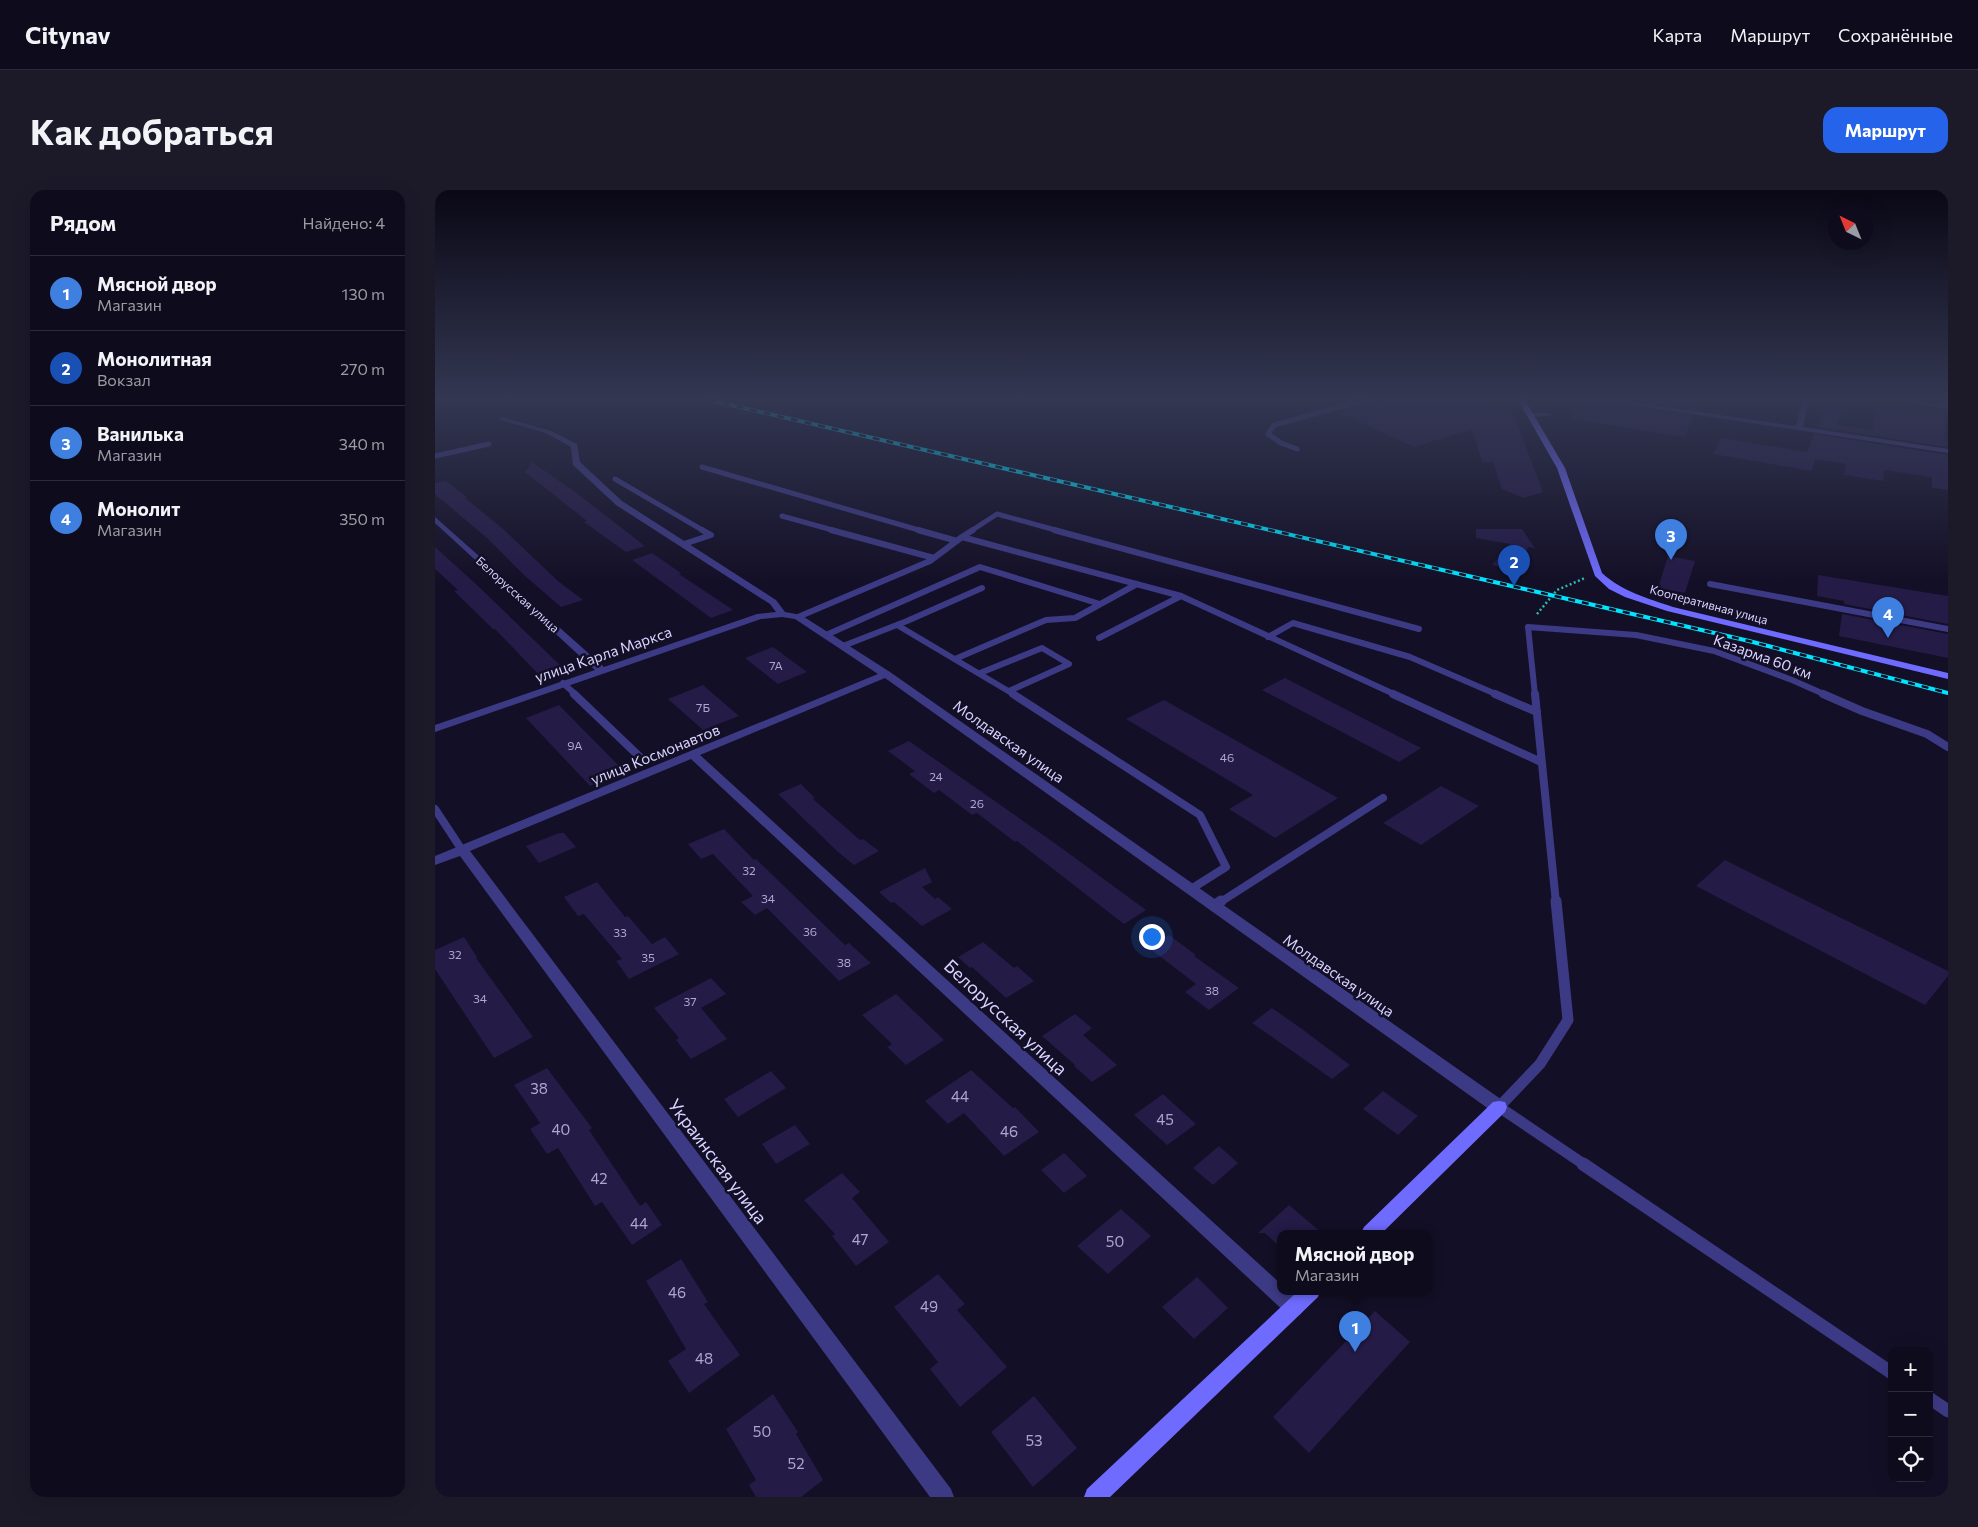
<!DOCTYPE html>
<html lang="ru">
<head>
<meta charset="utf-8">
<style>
	:root { --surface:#0e0b1c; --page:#1c1929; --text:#f1f3f6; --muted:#9b9ba3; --line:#2e2b3b; --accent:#2563eb }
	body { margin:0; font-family:Commissioner,sans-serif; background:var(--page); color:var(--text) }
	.controls { position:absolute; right:15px; bottom:15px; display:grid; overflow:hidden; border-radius:10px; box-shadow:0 5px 20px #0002 }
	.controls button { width:45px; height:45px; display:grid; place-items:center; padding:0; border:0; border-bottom:1px solid var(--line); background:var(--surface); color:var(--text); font:25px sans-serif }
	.compass { position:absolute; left:1393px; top:15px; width:45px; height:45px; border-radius:50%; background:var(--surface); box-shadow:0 5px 20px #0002; rotate:317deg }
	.you { position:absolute; left:716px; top:746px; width:18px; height:18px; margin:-12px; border:4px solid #fff; border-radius:50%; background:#1a73e8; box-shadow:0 0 0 8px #1a73e833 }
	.badge { display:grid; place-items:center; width:32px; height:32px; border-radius:50%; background:var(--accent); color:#fff; font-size:16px; font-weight:700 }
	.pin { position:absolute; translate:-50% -41px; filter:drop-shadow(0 1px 2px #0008) }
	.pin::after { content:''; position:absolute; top:26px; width:18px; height:15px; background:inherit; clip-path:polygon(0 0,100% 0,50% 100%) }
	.popup { position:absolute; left:842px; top:1040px; width:155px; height:65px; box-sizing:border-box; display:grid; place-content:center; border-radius:10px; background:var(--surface); filter:drop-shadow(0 1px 4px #0005); font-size:16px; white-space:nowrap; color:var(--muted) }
	.popup b { font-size:19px; color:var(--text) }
	.popup::after { content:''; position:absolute; left:50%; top:100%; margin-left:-10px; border:10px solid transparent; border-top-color:var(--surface) }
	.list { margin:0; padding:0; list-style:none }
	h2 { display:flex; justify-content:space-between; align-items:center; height:65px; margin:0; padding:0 20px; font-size:21px }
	h2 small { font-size:16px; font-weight:400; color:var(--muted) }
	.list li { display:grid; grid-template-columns:32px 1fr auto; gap:15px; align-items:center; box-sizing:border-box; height:75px; padding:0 20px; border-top:1px solid var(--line) }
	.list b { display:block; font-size:19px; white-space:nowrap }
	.list p { margin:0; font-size:16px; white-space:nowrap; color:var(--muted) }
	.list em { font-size:16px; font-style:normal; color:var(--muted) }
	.icon { flex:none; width:28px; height:28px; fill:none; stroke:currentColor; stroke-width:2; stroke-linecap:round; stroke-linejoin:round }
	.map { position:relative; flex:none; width:1513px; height:1307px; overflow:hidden; border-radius:15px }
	header { display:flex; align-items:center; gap:30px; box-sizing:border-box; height:70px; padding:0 25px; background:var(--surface); border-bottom:1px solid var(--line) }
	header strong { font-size:24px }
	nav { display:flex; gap:28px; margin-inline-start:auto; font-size:18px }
	.intro { display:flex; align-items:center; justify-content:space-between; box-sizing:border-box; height:120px; padding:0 30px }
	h1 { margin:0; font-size:35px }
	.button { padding:12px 22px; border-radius:15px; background:var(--accent); color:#fff; font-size:18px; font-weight:700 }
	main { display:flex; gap:30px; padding:0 30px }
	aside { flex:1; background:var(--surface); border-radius:15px; box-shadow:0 5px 20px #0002 }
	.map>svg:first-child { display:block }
	.building { fill:#241b47 }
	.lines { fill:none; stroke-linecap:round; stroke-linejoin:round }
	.path { stroke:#2fb8b0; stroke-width:2.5; stroke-dasharray:2 2.5; stroke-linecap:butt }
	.lane-far4 { stroke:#3d3a85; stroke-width:5 }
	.lane-far3 { stroke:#3d3a85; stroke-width:6 }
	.lane-far2 { stroke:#3d3a85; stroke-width:8 }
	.lane-far1 { stroke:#3d3a85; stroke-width:11 }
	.lane { stroke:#3d3a85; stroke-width:13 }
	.street { fill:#3d3a85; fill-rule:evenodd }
	.secondary { fill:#6f6bff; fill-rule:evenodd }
	.rail-casing { stroke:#00e5ff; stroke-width:4 }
	.rail { stroke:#130f26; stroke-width:2.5; stroke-dasharray:7; stroke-linecap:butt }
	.labels { text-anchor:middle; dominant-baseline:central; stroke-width:5; stroke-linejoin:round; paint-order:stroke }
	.far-street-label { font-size:12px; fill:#d9d4ff; stroke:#130f26 }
	.number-label { font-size:12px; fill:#aca6d1 }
	.street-label { font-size:15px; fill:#d9d4ff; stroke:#130f26 }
	.near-number-label { font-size:15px; fill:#aca6d1 }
	.near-street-label { font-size:18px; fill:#d9d4ff; stroke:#130f26 }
</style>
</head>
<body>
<header>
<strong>Citynav</strong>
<nav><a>Карта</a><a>Маршрут</a><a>Сохранённые</a></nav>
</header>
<div class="intro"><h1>Как добраться</h1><a class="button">Маршрут</a></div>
<main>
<aside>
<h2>Рядом<small>Найдено: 4</small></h2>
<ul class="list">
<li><span class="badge" style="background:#3f7fe0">1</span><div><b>Мясной двор</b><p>Магазин</p></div><em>130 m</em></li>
<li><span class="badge" style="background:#1a4fb4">2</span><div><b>Монолитная</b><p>Вокзал</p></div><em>270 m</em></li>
<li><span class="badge" style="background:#3f7fe0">3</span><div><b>Ванилька</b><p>Магазин</p></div><em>340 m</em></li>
<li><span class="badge" style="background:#3f7fe0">4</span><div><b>Монолит</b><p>Магазин</p></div><em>350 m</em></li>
</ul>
</aside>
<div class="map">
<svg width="1513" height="1307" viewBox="0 0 1513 1307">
	<rect width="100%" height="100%" fill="#130f26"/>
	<!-- building -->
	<path class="building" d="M 959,210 L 1045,210 L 1078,223 L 1108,302 L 1089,308 L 1067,299 L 1058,272 L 1047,272 L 1037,239 L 979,257 L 905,223 Z
		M 1140,210 L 1163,210 L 1259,226 L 1249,247 L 1135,229 Z
		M 1200,210 L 1268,210 L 1263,220 Z
		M 1392,210 L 1411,213 L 1401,235 L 1438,240 L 1440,217 L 1495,224 L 1495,221 L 1511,223 L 1510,251 L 1513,252 L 1513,257 L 1382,237 Z
		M 1379,244 L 1513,265 L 1513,300 L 1497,298 L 1497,287 L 1449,280 L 1448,291 L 1409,285 L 1411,274 L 1380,269 L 1377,281 L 1278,264 L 1286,248 L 1372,262 Z
		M 97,272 L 140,302 L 210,356 L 191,362 L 149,332 L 152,331 L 90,282 Z
		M 11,291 L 32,307 L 30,308 L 68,339 L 123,391 L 148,410 L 126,417 L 89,385 L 53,349 L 0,304 L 0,293 Z
		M 1041,339 L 1087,339 L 1100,358 L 1094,357 L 1076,379 L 1057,375 L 1075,354 L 1041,348 Z
		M 0,357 L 42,395 L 128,478 L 105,486 L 60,439 L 58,439 L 19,401 L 23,400 L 0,379 Z
		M 217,363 L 246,383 L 244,384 L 298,420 L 276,428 L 197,370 Z
		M 1233,366 L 1260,371 L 1250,403 L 1223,398 Z
		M 1383,385 L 1513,406 L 1513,434 L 1409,414 L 1409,411 L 1382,406 Z
		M 1407,424 L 1513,444 L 1513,468 L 1404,446 Z
		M 338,457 L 372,482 L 343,494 L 310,468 Z
		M 850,488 L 986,558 L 964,572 L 827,500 Z
		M 268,495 L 304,526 L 268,540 L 233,509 Z
		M 729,510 L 903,608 L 840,648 L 794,619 L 818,605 L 691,529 Z
		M 124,515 L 190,582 L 155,596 L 91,528 Z
		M 474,551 L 621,654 L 711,720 L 689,734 L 582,651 L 580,652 L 542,623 L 537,625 L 504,600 L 499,603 L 474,584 L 480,581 L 453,561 Z
		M 366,594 L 380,608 L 378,609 L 425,650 L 428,649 L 444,661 L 419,675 L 403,662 L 343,604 Z
		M 1006,596 L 1044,616 L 986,655 L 948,633 Z
		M 289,639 L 319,670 L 321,669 L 410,755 L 414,753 L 436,773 L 404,791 L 332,718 L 320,725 L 306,712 L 318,706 L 278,664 L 266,669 L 253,654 Z
		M 124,643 L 129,643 L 141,657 L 104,673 L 91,656 Z
		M 1290,670 L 1513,781 L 1513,786 L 1490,815 L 1261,696 Z
		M 490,678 L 497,692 L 487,697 L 500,709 L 503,707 L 517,719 L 487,736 L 459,712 L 456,713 L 444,702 Z
		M 162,692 L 190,727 L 193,726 L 217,754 L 230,747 L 244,764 L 194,789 L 181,771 L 187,769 L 149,724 L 143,726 L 129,707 Z
		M 734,745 L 761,765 L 759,766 L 804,798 L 774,820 L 750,802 L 761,794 L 714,758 Z
		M 29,747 L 42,767 L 41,768 L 98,847 L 59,868 L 0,779 L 0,760 Z
		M 548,752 L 579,778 L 582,776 L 599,791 L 571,808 L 537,777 L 535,778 L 523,767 Z
		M 276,788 L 291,804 L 266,818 L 292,849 L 256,869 L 241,850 L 244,848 L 219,818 Z
		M 461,804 L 509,850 L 471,875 L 452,857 L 457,854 L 427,825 Z
		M 837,818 L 867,839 L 915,875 L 897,889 L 817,833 Z
		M 640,824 L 657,838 L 648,845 L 682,875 L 657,892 L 639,876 L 640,875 L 607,846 Z
		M 112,878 L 157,938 L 154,940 L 205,1016 L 211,1012 L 227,1035 L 197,1055 L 167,1012 L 160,1016 L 123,958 L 112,964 L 95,939 L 105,933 L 79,895 Z
		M 536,880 L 578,918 L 580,917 L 604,942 L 569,966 L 529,923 L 513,934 L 490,911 Z
		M 336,881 L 351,898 L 303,927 L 289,909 Z
		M 948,901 L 983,926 L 963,945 L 928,919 Z
		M 728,904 L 761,934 L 732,955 L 699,925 Z
		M 360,935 L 375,954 L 341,974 L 327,954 Z
		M 784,956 L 803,973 L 778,995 L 758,978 Z
		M 629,963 L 652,986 L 629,1003 L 606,980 Z
		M 407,983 L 425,1002 L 417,1008 L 454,1052 L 421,1076 L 397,1046 L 400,1044 L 369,1010 Z
		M 854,1015 L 887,1043 L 846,1043 L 846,1058 L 830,1043 L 823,1043 Z
		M 686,1019 L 716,1046 L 673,1084 L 642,1056 Z
		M 246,1069 L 273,1112 L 269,1114 L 305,1165 L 254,1203 L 233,1171 L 251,1159 L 211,1091 Z
		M 503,1084 L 530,1114 L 522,1120 L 572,1177 L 525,1217 L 495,1179 L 503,1172 L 459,1117 Z
		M 762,1087 L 793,1118 L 759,1149 L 727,1117 Z
		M 940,1121 L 975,1152 L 874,1263 L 838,1227 Z
		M 338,1204 L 363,1242 L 361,1244 L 388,1290 L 366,1307 L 321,1307 L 314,1295 L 321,1290 L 291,1239 Z
		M 599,1206 L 642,1258 L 598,1297 L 556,1242 Z"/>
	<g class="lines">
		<!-- path -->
		<path class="path" d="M 1102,424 L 1122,400 L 1150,388"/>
		<!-- lane-far4 -->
		<path class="lane-far4" d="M 862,259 L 846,253 L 833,244 L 839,235 L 930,210
			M 0,266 L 54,254
			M 267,277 L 487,341
			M 180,289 L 269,341
			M 347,326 L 401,341
			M 536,341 L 562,324 L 624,341"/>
		<!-- lane-far3 -->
		<path class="lane-far3" d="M 396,340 L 499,368
			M 483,340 L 522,351
			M 619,340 L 984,439
			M 527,347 L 538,340
			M 249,354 L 276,345 L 267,340
			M 1275,394 L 1513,439
			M 363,427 L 495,371 L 527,347 L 746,406 L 961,505
			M 462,435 L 580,505
			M 391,445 L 545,377 L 665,414
			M 833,447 L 858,433 L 975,467 L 1063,505
			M 664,448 L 746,406
			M 408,456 L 472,431 L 547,398
			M 520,469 L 611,430 L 640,428 L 702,394
			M 545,483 L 607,458 L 634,474 L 574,501
			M 128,493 L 141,505
			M 1100,505 L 1093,437 L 1201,445 L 1279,461 L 1357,490 L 1391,505"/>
		<!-- lane-far2 -->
		<path class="lane-far2" d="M 139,504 L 208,570
			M 578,504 L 765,625 L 791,677 L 756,699
			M 958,504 L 1106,572
			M 1060,504 L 1102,522
			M 1100,504 L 1121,713
			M 1388,504 L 1427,521 L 1492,544 L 1513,557
			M 0,619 L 27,660
			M 784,713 L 948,608"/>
		<!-- lane-far1 -->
		<path class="lane-far1" d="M 1121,711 L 1133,830 L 1105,874 L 1064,917 L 1150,975
			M 779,716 L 786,711"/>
		<!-- lane -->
		<path class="lane" d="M 1148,974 L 1457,1183
			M 1494,1208 L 1513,1221"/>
		<!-- street -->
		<path class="street" d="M 1165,210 L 1184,210 L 1361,236 L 1368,210 L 1374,210 L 1368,237 L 1513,259 L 1513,263 Z
			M 1457,210 L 1478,210 L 1513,215 L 1513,219 Z
			M 1114,223 L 1117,225 L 1116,226 L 1095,227 L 1092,225 L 1095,223 Z
			M 67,227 L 116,241 L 142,254 L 145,272 L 187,311 L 341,410 L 350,422 L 366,425 L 455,482 L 1070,912 L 1072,917 L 1070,922 L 1064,923 L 1058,922 L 450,488 L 265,565 L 846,1094 L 846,1101 L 854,1101 L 866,1112 L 868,1118 L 866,1124 L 859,1127 L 852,1124 L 256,569 L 35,661 L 516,1299 L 519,1307 L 495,1307 L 25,666 L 0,675 L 0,666 L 443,484 L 360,429 L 347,427 L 326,429 L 0,542 L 0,535 L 160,480 L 0,333 L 0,327 L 169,477 L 322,424 L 341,422 L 335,414 L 181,315 L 138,275 L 136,257 L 111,243 L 65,230 L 64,229 Z"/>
		<!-- secondary -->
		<path class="secondary" d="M 1083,210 L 1090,210 L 1130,278 L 1167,383 C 1188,402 1212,408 1238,417 L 1513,483 L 1513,489 L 1232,421 L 1190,407 L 1174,399 L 1160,386 L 1122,278 Z
			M 1064,911 L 1070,912 L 1072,917 L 1070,922 L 947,1043 L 926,1043 L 929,1037 L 1058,912 Z
			M 863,1101 L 885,1101 L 883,1107 L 675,1307 L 649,1307 L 652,1299 Z"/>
		<defs>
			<path id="rail" d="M 274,210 L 1314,451 L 1513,503"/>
		</defs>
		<!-- rail casing -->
		<use href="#rail" class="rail-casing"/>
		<!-- rail -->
		<use href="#rail" class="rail"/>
	</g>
	<!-- sky -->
	<linearGradient id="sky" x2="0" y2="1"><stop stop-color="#0a0815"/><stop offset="0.53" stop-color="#333752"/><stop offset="1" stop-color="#333752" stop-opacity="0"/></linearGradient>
	<rect width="1513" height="393" fill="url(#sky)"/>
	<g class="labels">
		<!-- far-street labels -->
		<g class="far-street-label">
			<text transform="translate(83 404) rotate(42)">Белорусская улица</text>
			<text transform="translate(1274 414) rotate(15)">Кооперативная улица</text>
		</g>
		<!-- number labels -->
		<g class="number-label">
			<text x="341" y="475">7А</text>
			<text x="268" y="517">7Б</text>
			<text x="140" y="555">9А</text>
			<text x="792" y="567">46</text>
			<text x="501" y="586">24</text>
			<text x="542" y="613">26</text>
			<text x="314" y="680">32</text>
			<text x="333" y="708">34</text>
			<text x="375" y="741">36</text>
			<text x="185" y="742">33</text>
			<text x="20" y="764">32</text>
			<text x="213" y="767">35</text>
			<text x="409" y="772">38</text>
			<text x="777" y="800">38</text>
			<text x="45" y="808">34</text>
			<text x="255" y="811">37</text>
		</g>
		<!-- street labels -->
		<g class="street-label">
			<text transform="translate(168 464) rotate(-19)">улица Карла Маркса</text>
			<text transform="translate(1328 466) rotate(20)">Казарма 60 км</text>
			<text transform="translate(574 551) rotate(35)">Молдавская улица</text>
			<text transform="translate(220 564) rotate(-22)">улица Космонавтов</text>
			<text transform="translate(904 785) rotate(35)">Молдавская улица</text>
		</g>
		<!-- near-number labels -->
		<g class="near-number-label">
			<text x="104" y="898">38</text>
			<text x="525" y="906">44</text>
			<text x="730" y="929">45</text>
			<text x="126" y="939">40</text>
			<text x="574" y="941">46</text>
			<text x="164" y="988">42</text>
			<text x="204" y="1033">44</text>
			<text x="425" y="1049">47</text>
			<text x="680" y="1051">50</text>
			<text x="242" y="1102">46</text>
			<text x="494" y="1116">49</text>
			<text x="269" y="1168">48</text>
			<text x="327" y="1241">50</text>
			<text x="599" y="1250">53</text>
			<text x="361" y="1273">52</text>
		</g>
		<!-- near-street labels -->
		<g class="near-street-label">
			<text transform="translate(571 827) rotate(43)">Белорусская улица</text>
			<text transform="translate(283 971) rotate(53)">Украинская улица</text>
		</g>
	</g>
</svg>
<div class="controls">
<button>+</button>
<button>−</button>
<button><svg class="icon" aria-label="locate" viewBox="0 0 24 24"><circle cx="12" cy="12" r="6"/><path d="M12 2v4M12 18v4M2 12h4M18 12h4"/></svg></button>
</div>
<svg class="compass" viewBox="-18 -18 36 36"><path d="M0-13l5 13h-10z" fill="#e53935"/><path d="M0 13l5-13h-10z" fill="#9b9ba3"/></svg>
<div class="you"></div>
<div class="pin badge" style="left:920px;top:1162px;background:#3f7fe0">1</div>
<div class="popup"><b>Мясной двор</b>Магазин</div>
<div class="pin badge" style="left:1079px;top:396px;background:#1a4fb4">2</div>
<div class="pin badge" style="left:1236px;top:370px;background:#3f7fe0">3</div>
<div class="pin badge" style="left:1453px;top:448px;background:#3f7fe0">4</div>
</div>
</main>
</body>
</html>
